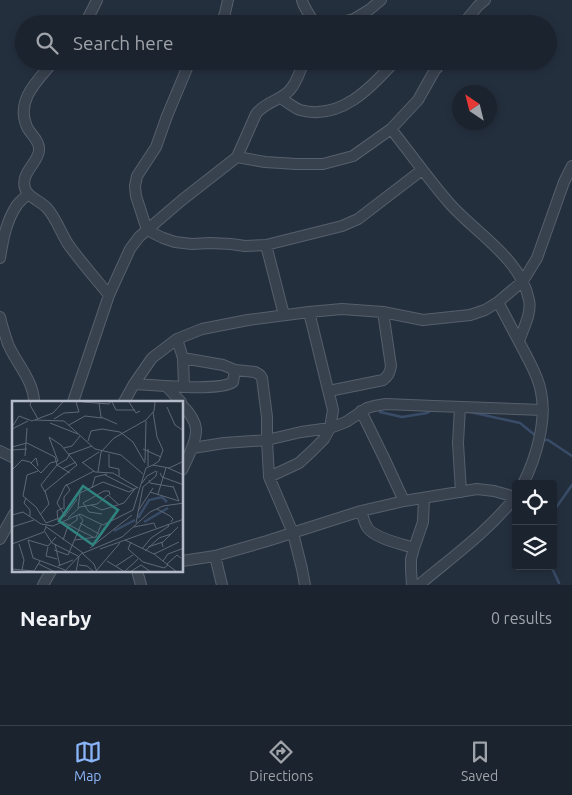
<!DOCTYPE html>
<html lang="en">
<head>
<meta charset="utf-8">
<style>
	:root { --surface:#1b232e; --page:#242b36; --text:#f1f3f6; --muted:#a0a4aa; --line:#39404a; --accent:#8ab4f8 }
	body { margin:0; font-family:Ubuntu,sans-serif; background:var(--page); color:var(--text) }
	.controls { position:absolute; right:15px; bottom:15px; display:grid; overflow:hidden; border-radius:5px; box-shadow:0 2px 8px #0003 }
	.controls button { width:45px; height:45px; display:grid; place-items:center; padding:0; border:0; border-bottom:1px solid var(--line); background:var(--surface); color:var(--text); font:25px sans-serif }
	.compass { position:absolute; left:452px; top:85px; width:45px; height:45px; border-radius:50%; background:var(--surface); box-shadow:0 2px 8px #0003; rotate:325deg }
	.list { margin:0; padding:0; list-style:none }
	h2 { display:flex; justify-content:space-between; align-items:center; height:65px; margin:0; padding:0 20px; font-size:21px }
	h2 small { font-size:16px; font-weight:400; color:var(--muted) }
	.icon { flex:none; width:28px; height:28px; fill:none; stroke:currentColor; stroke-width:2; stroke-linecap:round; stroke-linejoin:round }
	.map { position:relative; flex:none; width:572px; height:585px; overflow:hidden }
	.search { position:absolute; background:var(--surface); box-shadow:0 2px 8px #0003; left:15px; right:15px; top:15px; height:55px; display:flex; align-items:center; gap:12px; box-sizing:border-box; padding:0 18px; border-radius:28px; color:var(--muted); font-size:19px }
	.sheet { height:140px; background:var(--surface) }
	nav { display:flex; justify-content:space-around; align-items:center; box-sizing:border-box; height:70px; border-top:1px solid var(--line); background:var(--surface); font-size:14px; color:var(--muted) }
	nav a { display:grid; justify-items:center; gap:2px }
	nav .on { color:var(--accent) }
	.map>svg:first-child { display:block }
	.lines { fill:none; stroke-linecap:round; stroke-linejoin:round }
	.stream { stroke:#394c67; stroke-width:2.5 }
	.minor-casing { stroke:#565f6c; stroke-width:12 }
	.minor { stroke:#38414e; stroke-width:10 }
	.inset-river { fill:none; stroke:#394c67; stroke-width:2.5 }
	.inset-road { fill:none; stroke:#5e6776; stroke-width:1 }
	.view { fill:#308480; fill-opacity:0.15; stroke:#308480; stroke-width:2.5 }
	.inset-edge { fill:none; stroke:#b4bcc9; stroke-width:2.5 }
</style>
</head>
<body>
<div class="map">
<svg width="572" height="585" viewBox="0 0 572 585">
	<rect width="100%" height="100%" fill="#242f3e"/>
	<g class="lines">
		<!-- stream -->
		<path class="stream" d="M 380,412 L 402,417 L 427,413 L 432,410
			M 470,412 L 520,423 L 536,436
			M 542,440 L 548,440 L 572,456
			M 553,512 L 572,485
			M 551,566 L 559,583"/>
		<defs>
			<path id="minor" d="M 302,0 C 304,9 311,15 314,24
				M 361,16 L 375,24
				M 85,24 L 97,0
				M 221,24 L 225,13 L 228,0
				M 333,24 L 354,19 L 369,10 L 381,0
				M 463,24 L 478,6 L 485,0
				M 54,61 C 38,80 15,100 27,127 C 31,135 40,141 39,150 C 39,162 20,173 25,188 C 27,197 41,201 47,208 C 56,218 61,233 68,244 C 81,262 95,278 109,295
				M 190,61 L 167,116 L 156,147 L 137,176 L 135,186 L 136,196 L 147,230 L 163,238 L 175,242 L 192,244 L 210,243 L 231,244 L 245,246 L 266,245 L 342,226 L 358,219 L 422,170
				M 429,61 L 437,68
				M 281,98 C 287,102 294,108 300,110 C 340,121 371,88 395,61
				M 391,129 C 411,154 429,180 450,204 C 477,234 521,259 529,300 C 532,313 523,329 519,341
				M 237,157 L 265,162 L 296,164 L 323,164 L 353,156 L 391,129 L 418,100 L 440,61
				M 266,245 L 284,315
				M 0,258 C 3,240 6,221 17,205 C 20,201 25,197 28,194
				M 498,302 C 507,319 516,336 525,353 C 531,365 539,378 541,392 C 547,421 536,458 523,484
				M 0,317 C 2,326 5,335 8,344 C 16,363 34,381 34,402
				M 177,339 L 183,358 L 184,387
				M 183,358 L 223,365 L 235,370 L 255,372 L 260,375 L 262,378 L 267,417 L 267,440 L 269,477 L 293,533 L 302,569 L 305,585
				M 134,384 C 153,385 219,392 233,382 L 235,370
				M 166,386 L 181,402
				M 329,391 L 383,380 C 388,376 390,373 391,366 L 383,312
				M 73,402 L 109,295 L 130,249 L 139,237 L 147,230 L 182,200 L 237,157 L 256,114 C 265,102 279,101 289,91 C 297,83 300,71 304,61
				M 124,402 L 134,384 L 152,358 L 177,339 L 202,329 L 248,320 L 309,312 L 342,309 L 383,312 L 423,320 L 470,315 L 485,310 L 498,302 L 523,281 L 537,258 L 564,182 L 572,166
				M 182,405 C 188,411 195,420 196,429 C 197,440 187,460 182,470
				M 460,407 L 458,443 L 461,492
				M 361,411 L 385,460 L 404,501
				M 193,448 L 224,443 L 267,440 L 301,432 L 330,428 L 346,422 L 367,408 L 374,406 L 386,404 L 434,406 L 543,410
				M 0,451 L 14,458
				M 269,477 L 299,463 L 312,451 L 324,439 L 330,428 L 333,410 L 309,312
				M 361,511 C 363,516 364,522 367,527 C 373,538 402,544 414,548
				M 0,539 L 14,514
				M 215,556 L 222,585
				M 182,561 L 215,556 L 267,541 L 361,511 L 404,501 L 477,489 L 494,491 L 515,497
				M 137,571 L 141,585
				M 43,585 L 51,571
				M 412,585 L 411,569 L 411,559 L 414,548 L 423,522 L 424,498
				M 419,585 C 452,557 489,531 516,496"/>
		</defs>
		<!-- minor casing -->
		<use href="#minor" class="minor-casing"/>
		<!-- minor -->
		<use href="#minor" class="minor"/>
	</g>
	<!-- overview -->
	<g transform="translate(12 401)">
		<rect width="171" height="171" fill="#242f3e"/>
		<path class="inset-river" d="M 126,117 L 137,99 L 150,96 L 155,101M 132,121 L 156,107M 102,130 L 123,119"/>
		<path class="inset-road" d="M 19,1 L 18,4 L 26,18M 71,1 L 97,3 L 98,1M 100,1 L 104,9 L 123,9M 117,1 L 124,12 L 128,10M 87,2 L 89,16 L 105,23M 155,6 L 163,24 L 172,30M 141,11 L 145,36 L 151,49 L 147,60 L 141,64M 42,18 L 52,12 L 67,11 L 64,1M 23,19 L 52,20 L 83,48 L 109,54 L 131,73M 38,22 L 66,33M 57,24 L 73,15 L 90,17M 0,26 L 7,15 L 20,20 L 41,12 L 51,1M 0,28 L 16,20M 76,40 L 79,30 L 90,28 L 108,31 L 121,41 L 133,62M 0,46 L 15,42 L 43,56 L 45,64 L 29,84 L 33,91M 52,47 L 60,45 L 68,35M 131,48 L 149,56M 136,48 L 136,65M 0,49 L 15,48M 58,52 L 55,58 L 45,64 L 58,72M 58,53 L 80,45M 97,53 L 97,66 L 107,68 L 107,75M 13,55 L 15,27M 133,60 L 134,20M 70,61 L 83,71 L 101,72 L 126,87M 19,62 L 24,57 L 26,65M 70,62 L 87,51M 156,67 L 172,74M 50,68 L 64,61M 0,69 L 10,59 L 18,61 L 29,72 L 38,62 L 46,60 L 37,36M 26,70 L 15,74 L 11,95 L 24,106 L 34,122 L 53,115 L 65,98M 86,71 L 89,51 L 102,37 L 134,19 L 142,10 L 143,1M 148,72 L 150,76 L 172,84M 93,74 L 123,89M 137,79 L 138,82 L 161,86M 130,82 L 135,75 L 144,70M 161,85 L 167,100M 80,87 L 83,76 L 95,73M 138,91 L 167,100M 146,93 L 154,67M 14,97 L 12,102 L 18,109 L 18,115M 79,104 L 90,109 L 112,102 L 122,89M 66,107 L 68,92 L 91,81 L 117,91 L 126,86M 52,108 L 52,96 L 58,89 L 54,83M 145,108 L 158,115 L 161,118 L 159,121M 126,110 L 141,87M 90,113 L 77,111 L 71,102 L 92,90 L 97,90 L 98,94M 0,114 L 11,111 L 29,123 L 41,125 L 68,113 L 91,124 L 121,109 L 134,67 L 141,64 L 157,67 L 172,60M 28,114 L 37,103 L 33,90 L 65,64 L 49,44 L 37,36M 53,115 L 45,102 L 53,85 L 82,70M 56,117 L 68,106 L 85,103 L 96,94 L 106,103M 46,119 L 45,110 L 51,107M 51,121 L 81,136M 68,122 L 87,133M 124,122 L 131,86 L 144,75 L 145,70M 33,125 L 71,152M 0,126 L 22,119M 122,126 L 142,122 L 144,127M 33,131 L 40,142 L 66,155M 16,139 L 21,157 L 53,169M 16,139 L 36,145 L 44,136M 51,139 L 56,125 L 65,119 L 65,115M 63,139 L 84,136 L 89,124M 113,139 L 142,153 L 165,171M 119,141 L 116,148 L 131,161 L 152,167 L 156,164M 0,143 L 32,131 L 34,126M 7,143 L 12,159 L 10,169M 43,143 L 48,165M 36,146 L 34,155 L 45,158M 136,146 L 151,141M 151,146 L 150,142 L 166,126M 78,147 L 120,114M 88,148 L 172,118M 130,148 L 139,137 L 157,125 L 155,123M 42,149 L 56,154 L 71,119 L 67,114M 133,150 L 147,137 L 159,133M 71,153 L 82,163 L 85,171M 142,153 L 167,141M 95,160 L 113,171M 151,160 L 156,153 L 172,147M 27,163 L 43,171M 155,163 L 165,154 L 169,157M 67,164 L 75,165 L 82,171M 46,165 L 61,159M 104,165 L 121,154M 0,168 L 22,170 L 28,160M 84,170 L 108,142M 52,171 L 69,153 L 110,136 L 138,111 L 151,105 L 172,102M 64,171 L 67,155M 112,171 L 126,158M 118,171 L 129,164 L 139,171"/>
		<path class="view" d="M 71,85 L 106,109 L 81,144 L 47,120 Z"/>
		<rect width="171" height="171" class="inset-edge"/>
	</g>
</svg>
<div class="controls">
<button><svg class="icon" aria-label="locate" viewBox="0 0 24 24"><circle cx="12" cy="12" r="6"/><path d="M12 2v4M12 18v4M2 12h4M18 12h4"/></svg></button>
<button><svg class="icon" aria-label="layers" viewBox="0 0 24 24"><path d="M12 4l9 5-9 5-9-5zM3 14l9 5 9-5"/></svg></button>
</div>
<svg class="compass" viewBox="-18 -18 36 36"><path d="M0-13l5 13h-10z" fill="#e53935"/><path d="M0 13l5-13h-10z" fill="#a0a4aa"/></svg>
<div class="search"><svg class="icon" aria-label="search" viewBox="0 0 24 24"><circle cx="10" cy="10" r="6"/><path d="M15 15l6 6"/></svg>Search here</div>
</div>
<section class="sheet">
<h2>Nearby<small>0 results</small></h2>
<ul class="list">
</ul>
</section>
<nav>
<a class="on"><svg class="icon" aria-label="map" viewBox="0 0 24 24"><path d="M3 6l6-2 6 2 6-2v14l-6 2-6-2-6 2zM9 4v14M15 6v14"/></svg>Map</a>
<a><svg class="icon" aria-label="directions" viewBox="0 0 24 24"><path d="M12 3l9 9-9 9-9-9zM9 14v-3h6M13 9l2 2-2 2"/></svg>Directions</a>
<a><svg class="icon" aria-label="saved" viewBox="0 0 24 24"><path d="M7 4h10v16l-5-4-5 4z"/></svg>Saved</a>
</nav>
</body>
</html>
